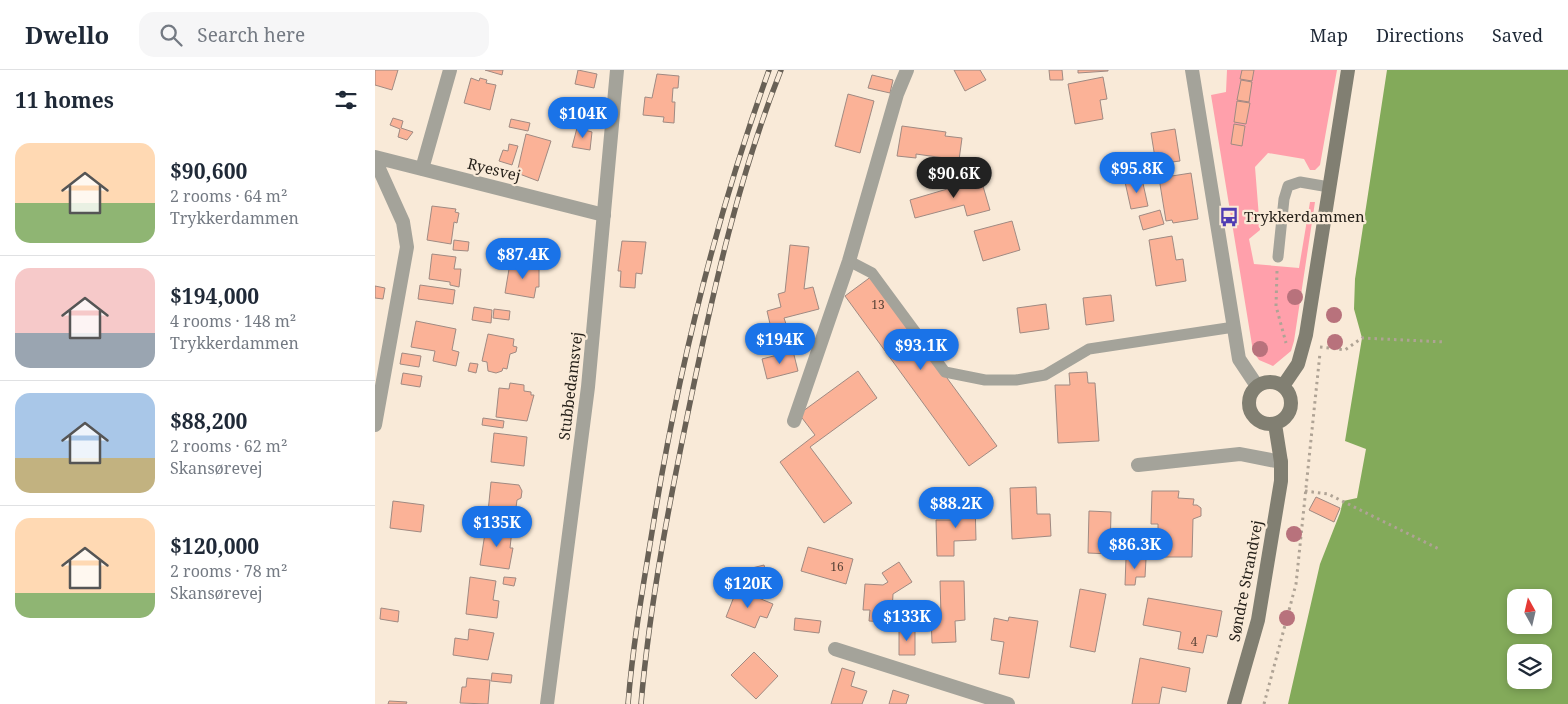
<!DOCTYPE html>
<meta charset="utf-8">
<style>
:root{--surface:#fff;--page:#f6f6f7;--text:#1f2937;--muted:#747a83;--line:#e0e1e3;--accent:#1a73e8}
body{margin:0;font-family:"Noto Serif",serif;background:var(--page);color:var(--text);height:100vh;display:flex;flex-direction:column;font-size:19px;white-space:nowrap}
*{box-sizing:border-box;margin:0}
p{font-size:16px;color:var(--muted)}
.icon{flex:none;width:28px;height:28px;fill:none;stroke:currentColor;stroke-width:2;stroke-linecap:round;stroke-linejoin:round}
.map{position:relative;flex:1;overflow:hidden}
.panel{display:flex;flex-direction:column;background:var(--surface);width:375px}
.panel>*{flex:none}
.needle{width:32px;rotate:352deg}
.tools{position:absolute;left:1132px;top:519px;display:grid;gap:10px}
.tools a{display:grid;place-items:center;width:45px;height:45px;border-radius:10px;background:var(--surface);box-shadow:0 2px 8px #0003;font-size:25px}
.price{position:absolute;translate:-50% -42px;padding:0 11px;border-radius:18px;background:var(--accent);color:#fff;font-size:16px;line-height:32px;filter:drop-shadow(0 1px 2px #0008)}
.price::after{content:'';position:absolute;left:50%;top:30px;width:15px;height:11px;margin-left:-8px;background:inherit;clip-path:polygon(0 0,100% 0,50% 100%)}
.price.current{background:#222;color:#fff}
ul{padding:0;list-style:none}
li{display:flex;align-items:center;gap:15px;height:125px;padding:0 15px}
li+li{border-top:1px solid var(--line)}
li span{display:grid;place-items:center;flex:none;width:140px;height:100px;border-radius:15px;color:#555}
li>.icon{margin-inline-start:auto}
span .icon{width:60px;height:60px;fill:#fffc;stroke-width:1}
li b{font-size:21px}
h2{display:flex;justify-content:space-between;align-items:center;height:60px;padding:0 15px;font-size:21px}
header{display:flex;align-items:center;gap:30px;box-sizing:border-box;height:70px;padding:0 25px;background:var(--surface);border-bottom:1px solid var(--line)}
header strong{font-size:24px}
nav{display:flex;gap:28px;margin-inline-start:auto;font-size:18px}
.search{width:350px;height:45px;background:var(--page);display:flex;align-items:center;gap:12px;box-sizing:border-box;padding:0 18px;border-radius:15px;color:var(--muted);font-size:19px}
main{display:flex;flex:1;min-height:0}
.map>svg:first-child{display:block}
.green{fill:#ffa0ab}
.water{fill:#83aa5a;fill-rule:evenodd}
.building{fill:#fbb297;stroke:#a08a82}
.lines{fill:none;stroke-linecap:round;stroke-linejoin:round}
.path{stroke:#afa395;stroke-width:3;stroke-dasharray:2.5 4;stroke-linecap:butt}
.service{stroke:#a4a39a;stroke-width:11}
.minor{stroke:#a4a39a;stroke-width:14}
.tertiary{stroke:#a4a39a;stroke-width:14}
.secondary{stroke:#817f72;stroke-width:14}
.rail-casing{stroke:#696156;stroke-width:5.5}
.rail{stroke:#f9ead8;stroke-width:4;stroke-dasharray:11;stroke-linecap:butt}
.tree{fill:#b8727c}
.labels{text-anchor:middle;stroke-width:4.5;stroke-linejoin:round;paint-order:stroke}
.number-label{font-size:12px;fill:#5a4438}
.street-label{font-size:15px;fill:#241f18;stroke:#f9ead8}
.poi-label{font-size:15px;fill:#241f18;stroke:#f9ead8;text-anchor:start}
</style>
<header>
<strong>Dwello</strong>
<div class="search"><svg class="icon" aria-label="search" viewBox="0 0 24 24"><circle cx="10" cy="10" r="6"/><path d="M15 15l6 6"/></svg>Search here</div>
<nav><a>Map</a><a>Directions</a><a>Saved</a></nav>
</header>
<main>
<section class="panel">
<h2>11 homes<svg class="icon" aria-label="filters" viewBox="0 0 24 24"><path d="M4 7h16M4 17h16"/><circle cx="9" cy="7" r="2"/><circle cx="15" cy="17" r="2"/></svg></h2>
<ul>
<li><span style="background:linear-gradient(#ffd9b3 60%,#8fb573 0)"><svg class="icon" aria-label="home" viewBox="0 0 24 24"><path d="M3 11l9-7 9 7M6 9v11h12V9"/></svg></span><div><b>$90,600</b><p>2 rooms · 64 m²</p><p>Trykkerdammen</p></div></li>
<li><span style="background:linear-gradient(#f6c9c9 65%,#9aa5b1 0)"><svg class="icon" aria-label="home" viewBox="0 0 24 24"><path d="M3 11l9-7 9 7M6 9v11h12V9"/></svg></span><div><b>$194,000</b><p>4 rooms · 148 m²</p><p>Trykkerdammen</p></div></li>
<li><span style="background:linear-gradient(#a9c7e8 65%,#c2b280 0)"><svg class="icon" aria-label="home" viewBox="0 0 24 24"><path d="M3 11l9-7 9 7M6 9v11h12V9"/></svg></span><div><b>$88,200</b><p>2 rooms · 62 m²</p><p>Skansørevej</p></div></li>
<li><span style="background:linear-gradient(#ffd9b3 75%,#8fb573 0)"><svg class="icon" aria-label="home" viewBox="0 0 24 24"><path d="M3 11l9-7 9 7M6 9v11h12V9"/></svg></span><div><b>$120,000</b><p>2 rooms · 78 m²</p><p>Skansørevej</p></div></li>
</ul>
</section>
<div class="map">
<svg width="1193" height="634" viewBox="0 0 1193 634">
<rect width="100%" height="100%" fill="#f9ead8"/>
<path class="green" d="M852,0H962L945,95L940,100H935L929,89L893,83L880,97L885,160L874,169L879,194L924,198L935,132H940L919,271L916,281L898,296L884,290L878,281L836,25L851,22Z"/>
<path class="water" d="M1012,0H1193V634H913L945,494L965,443L968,431L982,428L991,379L970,371L987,268L979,239L980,209ZM1141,528H1169V555H1141ZM1141,582H1169V610H1141Z"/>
<path class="building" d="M0,0H23L17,20L0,15Z
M110,0H128L127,5Z
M203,0L222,4L219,18L200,14Z
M579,0H605L611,10L590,21Z
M674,0H687L688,10H675Z
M703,0H733V1L703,3Z
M867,0H879L877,11L865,9Z
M282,4L304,6L303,18H298L297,32H300L299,53L288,52L289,47L268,45L270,27L277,28Z
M497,5L518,10L515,23L493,18Z
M728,7L732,29L725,30L728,49L700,54L693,14Z
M96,8L104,11L105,8L112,10L111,13L121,15L115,40L89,33Z
M866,10L877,12L874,32L862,30Z
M473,24L499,31L485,83L460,76Z
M862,31L875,33L871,54L859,52Z
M18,48L28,51L26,58L38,62L32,70L23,67L25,59L15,55Z
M136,49L155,53L153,61L134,57Z
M859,54L870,56L867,76L856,74Z
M527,56L571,62L570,66L587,68L584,90L541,84V88L522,86Z
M202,58L217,62L215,80L197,77Z
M800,59L805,91L781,94L776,63Z
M151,64L176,71L163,111L142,103Z
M134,74L143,76L137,95L124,91L128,80L133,81Z
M816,103L823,149L798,153L797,150L791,151L784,108Z
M605,106L615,140L592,146L589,135L540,148L535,130L579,117L578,113Z
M767,109L773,136L756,139L750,112Z
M57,136L81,139L80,142L84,143L82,153L79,152L76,174L52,170Z
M785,140L789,154L768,160L764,146Z
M637,151L645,180L608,191L599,161Z
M797,166L801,190L808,189L811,211L781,216L774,170Z
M79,170L94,172L93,181L78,180Z
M247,171L271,172L267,204L261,203L260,218L245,217L246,201H243Z
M415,175L434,177L429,219L438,217L444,239L409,248L411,254L396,258L392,241L406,237L403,224L410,222Z
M57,184L81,187L79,199H86L84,217L75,215V212L54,209Z
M135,193L164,197V217H161L159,228L130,223Z
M497,206L622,376L594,396L470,226Z
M45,215L80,220L78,234L43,229Z
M0,216L10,218L8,229L0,228Z
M736,225L739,251L711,255L708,228Z
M671,234L674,259L645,263L642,238Z
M99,237L117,240L116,253L97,250Z
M119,239L135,241L134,250L118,248Z
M41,251L81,259L77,280L84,282L81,296L58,291L60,281L36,277Z
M113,264L139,269L138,276L142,277L141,282L135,284L132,299L128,298L127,301L121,303L113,301L112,292L107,291Z
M418,281L423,301L392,309L387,289Z
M27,283L46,286L44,297L25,294Z
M95,293L103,294L101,303L93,301Z
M483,301L502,328L435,377L477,433L449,453L405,392L440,365L424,344Z
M712,302L713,313H720L724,371L683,373L680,315H695L694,303Z
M28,303L47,306L45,317L26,314Z
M135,313L149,315V321L156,322V325H159L152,351L121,347L124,318L134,319Z
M108,348L129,351L128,358L107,355Z
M119,363L152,367L149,396L116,392Z
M116,412L144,415L147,421L146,428L142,430L140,445L113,442Z
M661,417L662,444H675L676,466L637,469L635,418Z
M777,421H804L803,428L819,429L818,435H822L826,438V446L818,449L817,487H783V454H776Z
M941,427L965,438L959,452L934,440Z
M18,431L49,435L46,462L15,458Z
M583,431H600L601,470L579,471V486H562L561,450H584Z
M714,441L736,442L735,484L713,483Z
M111,457L137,460L135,478H138L134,499L105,495Z
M433,477L478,489L471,514L426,501Z
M751,488L771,489L770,507H761L760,515H750Z
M524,492L537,512L518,524L517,542L510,541V552L494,551L495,540H488L490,514L508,515L513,512L507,503Z
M389,495L396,519L380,523L373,499Z
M95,507L121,511L118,530L124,531L122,548L91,544Z
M129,507L141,508L139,516L128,514Z
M565,511H589L590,550L580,551L581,572L557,573L556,546L566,545Z
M362,519L398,534L392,548L385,546L380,558L351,547Z
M705,519L731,524L720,582L695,577Z
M773,528L847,541L842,567L832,565L828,583L803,579L806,562L768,555Z
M6,538L24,541L23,552L5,549Z
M634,547L663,551L654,608L624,604L629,572L616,570L619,548L633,551Z
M420,548L446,551L444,563L419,560Z
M94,559L119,563L113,590L78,585L80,568L93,570Z
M524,559H540V585H524Z
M379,582L403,606L381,629L356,605Z
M765,588L815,598L811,622L787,617L784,634H757Z
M467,598L480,602L476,616L492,621L487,634H456Z
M117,603L137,605L136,613L116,611Z
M92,608L115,610L113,634L85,633L87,617H91Z
M518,620L534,625L531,634H514Z
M14,631L32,632L31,634H13Z"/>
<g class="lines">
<path class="path" d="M902,201L901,236L911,273
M945,277L970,280L987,268L1070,272
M930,421L953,424L1066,480
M889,634L921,514L945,283"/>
<path class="service" d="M903,187L909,129L913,116L925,112L954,117
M474,191L497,203L570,302L610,310H641L670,305L714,279L859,257"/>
<path class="minor" d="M817,0L864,289L882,316
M0,87L229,145
M0,90L28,152L32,177L0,355
M47,99L75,0
M419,351L474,191L522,24L532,0
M763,395L865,384L906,392
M460,579L633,634"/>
<path class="tertiary" d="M172,634L213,317L242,0"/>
<path class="secondary" d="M874 333a21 21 0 1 1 42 0a21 21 0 1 1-42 0Z
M908,316L923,294L931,265L973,0
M859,634L883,550L906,411V392L900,354"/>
<defs>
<path id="rail" d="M253,634C258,572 269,511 279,450C304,297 341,147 394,0
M266,634C275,531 295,429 316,328C339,217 364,106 406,0"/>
</defs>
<use href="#rail" class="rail-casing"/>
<use href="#rail" class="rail"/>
</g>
<g class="tree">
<circle cx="920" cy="227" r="8"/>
<circle cx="959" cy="245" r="8"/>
<circle cx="960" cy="272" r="8"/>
<circle cx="885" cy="279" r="8"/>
<circle cx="919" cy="464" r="8"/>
<circle cx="912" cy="548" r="8"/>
</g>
<defs>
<symbol id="bus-bare" viewBox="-9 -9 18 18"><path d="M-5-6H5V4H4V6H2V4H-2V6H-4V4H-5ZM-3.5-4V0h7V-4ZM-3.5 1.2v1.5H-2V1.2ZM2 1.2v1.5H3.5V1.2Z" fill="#4f3cb3" stroke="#f9ead8" stroke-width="2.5" paint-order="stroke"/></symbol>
</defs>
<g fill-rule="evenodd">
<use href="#bus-bare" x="840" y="133" width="28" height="28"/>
</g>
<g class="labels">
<g class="number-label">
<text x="503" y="239">13</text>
<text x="462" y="501">16</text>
<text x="819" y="576">4</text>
</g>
<g class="street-label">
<text transform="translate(119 100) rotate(14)" y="5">Ryesvej</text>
<text transform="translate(196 316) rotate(-83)" y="5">Stubbedamsvej</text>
<text transform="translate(871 511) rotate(-79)" y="5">Søndre Strandvej</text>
</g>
<g class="poi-label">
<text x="869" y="152">Trykkerdammen</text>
</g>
</g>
</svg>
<div class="tools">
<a><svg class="needle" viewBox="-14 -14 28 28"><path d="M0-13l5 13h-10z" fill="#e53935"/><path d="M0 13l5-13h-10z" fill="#747a83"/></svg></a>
<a><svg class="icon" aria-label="layers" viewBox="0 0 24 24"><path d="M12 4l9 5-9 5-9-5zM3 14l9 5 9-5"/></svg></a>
</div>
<b class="price" style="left:208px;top:69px">$104K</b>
<b class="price" style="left:762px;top:124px">$95.8K</b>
<b class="price current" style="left:579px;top:129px">$90.6K</b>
<b class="price" style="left:148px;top:210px">$87.4K</b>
<b class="price" style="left:405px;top:295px">$194K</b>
<b class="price" style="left:546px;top:301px">$93.1K</b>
<b class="price" style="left:581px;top:459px">$88.2K</b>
<b class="price" style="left:122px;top:478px">$135K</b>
<b class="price" style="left:760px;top:500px">$86.3K</b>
<b class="price" style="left:373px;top:539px">$120K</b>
<b class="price" style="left:532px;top:572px">$133K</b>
</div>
</main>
